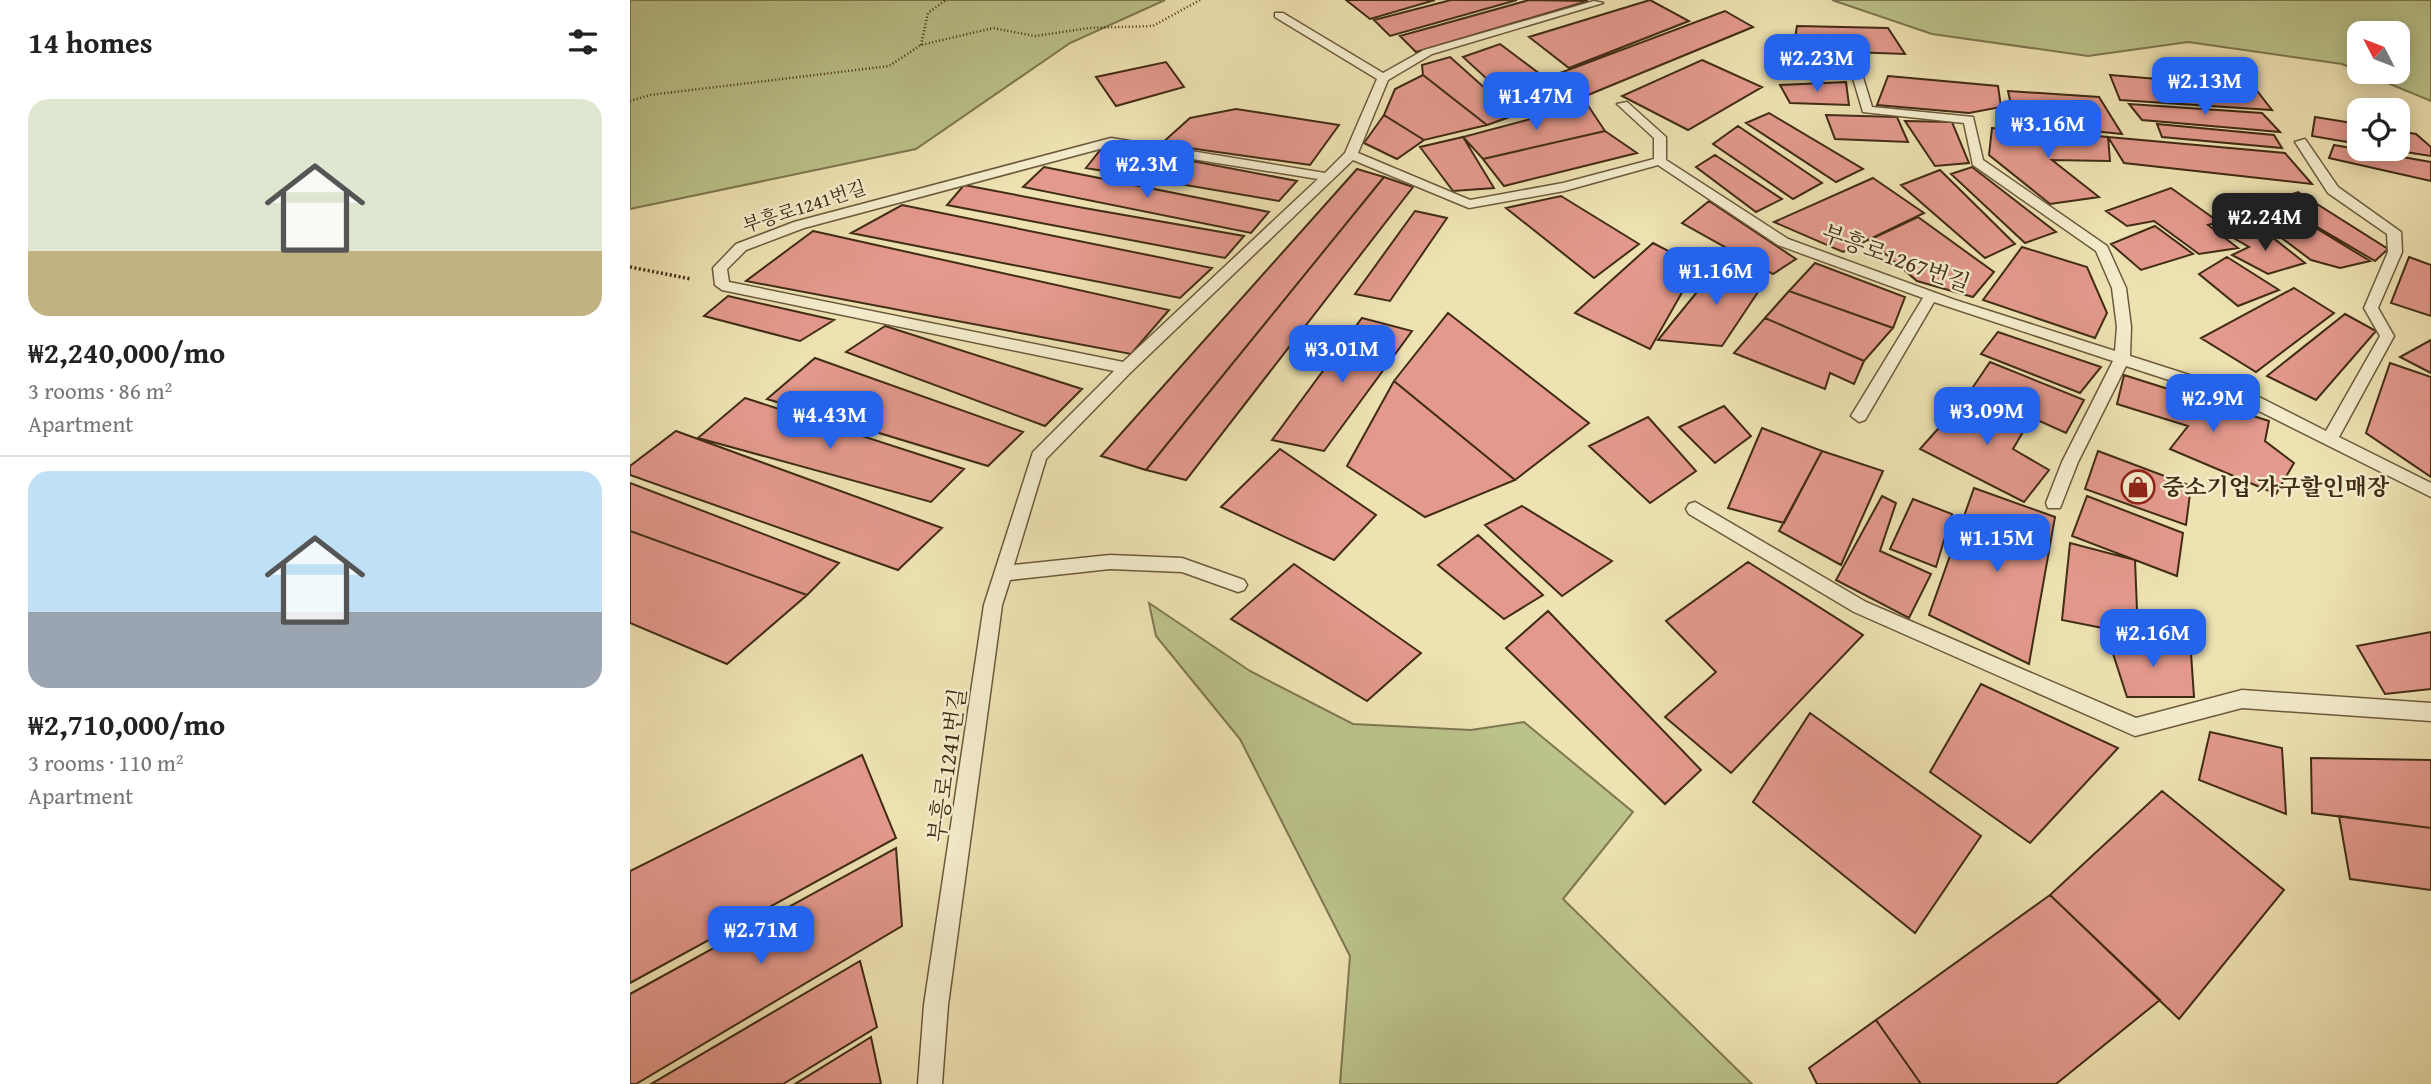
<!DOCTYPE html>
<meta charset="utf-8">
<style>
:root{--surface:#fff;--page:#f2f2f2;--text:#222;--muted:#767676;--line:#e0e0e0;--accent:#2563eb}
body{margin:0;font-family:"Gentium Book Plus","Noto Serif KR",serif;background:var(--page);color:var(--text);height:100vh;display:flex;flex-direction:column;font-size:26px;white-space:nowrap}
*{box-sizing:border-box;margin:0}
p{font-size:23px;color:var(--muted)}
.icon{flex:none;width:38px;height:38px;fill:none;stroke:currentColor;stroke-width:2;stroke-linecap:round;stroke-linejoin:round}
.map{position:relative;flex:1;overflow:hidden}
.drawer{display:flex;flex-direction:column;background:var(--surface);width:630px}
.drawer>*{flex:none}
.needle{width:46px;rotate:312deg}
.buttons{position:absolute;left:1717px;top:21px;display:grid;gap:14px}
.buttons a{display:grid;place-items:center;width:63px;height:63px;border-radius:14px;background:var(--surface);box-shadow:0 4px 18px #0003;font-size:35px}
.price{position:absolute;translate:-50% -60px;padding:0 16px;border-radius:14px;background:var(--accent);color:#fff;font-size:23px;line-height:46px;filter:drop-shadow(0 2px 4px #0008)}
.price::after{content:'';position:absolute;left:50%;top:42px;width:21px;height:16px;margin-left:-10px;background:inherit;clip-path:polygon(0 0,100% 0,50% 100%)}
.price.selected{background:#222;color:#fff}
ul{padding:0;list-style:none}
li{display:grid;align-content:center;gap:14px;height:371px;padding:0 28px}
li+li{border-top:2px solid var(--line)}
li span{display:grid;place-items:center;height:217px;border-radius:21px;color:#555}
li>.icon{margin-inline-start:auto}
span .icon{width:126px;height:126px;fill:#fffc;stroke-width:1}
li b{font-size:30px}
h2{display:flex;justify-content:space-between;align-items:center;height:84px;padding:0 28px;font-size:30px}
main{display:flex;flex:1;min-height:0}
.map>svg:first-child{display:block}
.green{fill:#bbc28a;stroke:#7e7750;stroke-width:2}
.building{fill:#e3998c;stroke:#412c15;stroke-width:2}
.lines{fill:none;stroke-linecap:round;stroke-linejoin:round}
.lane-casing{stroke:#6c5a3c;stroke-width:3}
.path-far1{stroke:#412c15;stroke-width:2.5;stroke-dasharray:1 2.5;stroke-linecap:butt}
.path{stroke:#412c15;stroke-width:3.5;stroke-dasharray:2 2.5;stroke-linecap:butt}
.lane{fill:#f4eccd;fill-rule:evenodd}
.labels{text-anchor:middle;stroke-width:5;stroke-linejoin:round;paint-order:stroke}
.far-street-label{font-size:19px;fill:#412c15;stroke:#f4eccd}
.street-label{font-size:23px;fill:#412c15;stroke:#f4eccd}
.poi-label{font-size:23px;font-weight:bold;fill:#412c15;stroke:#f4eccd;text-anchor:start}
</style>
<main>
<section class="drawer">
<h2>14 homes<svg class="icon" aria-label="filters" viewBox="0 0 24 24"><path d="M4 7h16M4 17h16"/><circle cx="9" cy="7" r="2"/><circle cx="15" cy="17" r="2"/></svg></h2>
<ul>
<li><span style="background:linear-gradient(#dfe7d0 70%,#c2b280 0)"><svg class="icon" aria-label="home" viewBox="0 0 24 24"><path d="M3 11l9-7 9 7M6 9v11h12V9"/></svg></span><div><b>₩2,240,000/mo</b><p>3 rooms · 86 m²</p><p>Apartment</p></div></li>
<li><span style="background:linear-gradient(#bfe0f5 65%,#9aa5b1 0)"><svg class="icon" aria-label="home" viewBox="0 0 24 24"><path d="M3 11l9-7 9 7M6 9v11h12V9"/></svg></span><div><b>₩2,710,000/mo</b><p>3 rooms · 110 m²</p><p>Apartment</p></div></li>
</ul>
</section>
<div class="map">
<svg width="1801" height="1084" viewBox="0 0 1801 1084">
<rect width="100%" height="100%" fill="#eee2b2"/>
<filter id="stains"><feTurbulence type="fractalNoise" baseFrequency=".00286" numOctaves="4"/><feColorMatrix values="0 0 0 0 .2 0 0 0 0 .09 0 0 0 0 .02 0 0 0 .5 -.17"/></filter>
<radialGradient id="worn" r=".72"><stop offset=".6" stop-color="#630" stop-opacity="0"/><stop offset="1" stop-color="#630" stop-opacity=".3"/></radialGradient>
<path class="green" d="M0,0H535L440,43L286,149L0,209Z
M1202,0H1801V101L1731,72H1768V33H1729V71L1712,64L1558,42L1458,56L1302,34Z
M519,603L620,671L723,724L841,730L894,722L1003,812L933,899L1122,1084H710L720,956L610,739L526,636Z"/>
<path class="building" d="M716,0H805L740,19Z
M821,0H887L760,36L744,20Z
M899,0L958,1L786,52L770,36Z
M1020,0L1059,21L939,68L899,37Z
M1095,11L1123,27L953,97L922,76Z
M1167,26L1258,28L1275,54L1163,50Z
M870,44L946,101L892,111L833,57Z
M820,57L885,115L857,125L793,75L792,65Z
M1072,60L1132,87L1058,130L992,96Z
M536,62L554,87L486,106L466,77Z
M793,75L857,125L794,140L754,115L765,89Z
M1480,75L1624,87L1642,110L1490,100Z
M1258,76L1368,86L1371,107L1339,113L1247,105Z
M1216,82L1219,105L1160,103L1150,85Z
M1378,91L1469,97L1492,134L1385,123Z
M957,104L975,131L853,159L833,137Z
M1499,104L1632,113L1650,132L1512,120Z
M606,109L709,125L680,165L531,144L560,118Z
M1139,113L1233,169L1206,182L1116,123Z
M754,115L794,140L767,159L734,143Z
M1196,115L1267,117L1278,142L1205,139Z
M1685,117L1729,124V144L1682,136Z
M1275,121L1322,122L1339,163L1305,166Z
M1527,124L1644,135L1652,148L1532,137Z
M1108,126L1192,183L1163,199L1083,144Z
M1362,128L1478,137L1480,161L1422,160L1469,197L1420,204L1359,155Z
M975,131L1007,153L874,186L853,159Z
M1768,131L1786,134L1801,147V156L1756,149H1768Z
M833,137L864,188L823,191L790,147Z
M1478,137L1655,153L1682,184L1494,163Z
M1704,145L1801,162V181L1699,158Z
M471,149L520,153L667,181L649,201L456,168Z
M1085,155L1152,199L1126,212L1066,167Z
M414,167L639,212L621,233L393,187Z
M1342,167L1426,232L1395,243L1321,174Z
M727,169L754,177L516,470L471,456Z
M1310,170L1385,244L1355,258L1271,185Z
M754,177L783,187L556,480L516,470Z
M1243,178L1294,213L1213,252L1144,222Z
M334,185L454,208L614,236L595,258L317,205Z
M1541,188L1589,222L1578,225L1608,248L1569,254L1524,221L1497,226L1476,211Z
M1668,192L1758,249L1745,261L1643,201Z
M931,196L1009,244L964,278L876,208Z
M1079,201L1166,259L1143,274L1052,223Z
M272,205L582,268L550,298L221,233Z
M1648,205L1740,261L1710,268L1681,260L1618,213Z
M785,211L817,218L760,301L725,294Z
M1288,217L1364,272L1343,297L1287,281L1239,240Z
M1525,226L1563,254L1511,270L1481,244Z
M1633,230L1675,263L1638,274L1602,255L1619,247L1600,236Z
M183,231L539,310L501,354L116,281Z
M1023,243L1067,266L1020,349L945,313Z
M1392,247L1457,267L1477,313L1465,338L1353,300Z
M1097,255L1134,283L1092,346L1028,340Z
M1597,257L1649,290L1608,306L1569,274Z
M1779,257L1801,265V316L1761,303Z
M1185,263L1275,297L1263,328L1159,291Z
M1664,288L1704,313L1626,372L1571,338Z
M1159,291L1263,328L1234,361L1135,318Z
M98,296L204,320L170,341L74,316Z
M818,313L959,423L885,480L764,381Z
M1715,314L1746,331L1686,400L1637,376Z
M732,318L782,331L694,451L642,440Z
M1135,318L1234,361L1224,384L1200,373L1195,389L1104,353Z
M255,326L452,389L415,426L216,352Z
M1368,332L1471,367L1450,393L1351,354Z
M1801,340V373L1770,357Z
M185,358L393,432L358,466L137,399Z
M1360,362L1454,400L1436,433L1341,390Z
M1760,363L1801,377V477L1736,433Z
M1494,375L1639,421L1635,441L1664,463L1646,494L1540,449L1558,426L1487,404Z
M764,381L885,480L795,517L717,466Z
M1340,393L1400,420L1383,449L1419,470L1394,502L1290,449Z
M115,398L334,469L301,502L68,438Z
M1094,406L1121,436L1085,463L1049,427Z
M1018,417L1066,471L1020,503L959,446Z
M1132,428L1192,451L1154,523L1098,508Z
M46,431L312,528L268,570L0,475V466Z
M650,449L746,515L704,560L591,507Z
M1192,451L1253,471L1211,565L1149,531Z
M1468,451L1561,486L1556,525L1455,489Z
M0,483L209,563L177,595L0,531Z
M1344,488L1425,517L1399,664L1299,615Z
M1252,496L1266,503L1250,551L1301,574L1279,618L1206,580Z
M1457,496L1553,533L1547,576L1442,536Z
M1283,499L1322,514L1306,567L1260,549Z
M892,506L982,561L932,596L855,525Z
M0,531L177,595L97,664L0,623Z
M848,535L913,595L874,619L808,565Z
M1440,543L1505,560L1508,635L1432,620Z
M1118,562L1233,635L1101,773L1035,717L1086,672L1036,621Z
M664,564L791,653L737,701L601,619Z
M918,611L1071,770L1035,804L876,648Z
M1801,632V689L1755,694L1727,646Z
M1477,635L1561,653L1564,697H1497Z
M1351,684L1488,748L1400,843L1300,772Z
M1180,713L1351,836L1285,933L1123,802Z
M1580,732L1652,748L1656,814L1569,780Z
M232,755L266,838L0,983V871Z
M1681,758L1801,760V828L1682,813Z
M1532,791L1654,890L1549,1019L1420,895Z
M1709,816L1801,828V890L1720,879Z
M266,848L272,926L6,1084H0V994Z
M1420,895L1530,1000L1426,1084H1291L1246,1020Z
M230,961L247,1027L153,1084H21Z
M1246,1020L1291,1084H1187L1179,1068Z
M241,1037L251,1084H165Z"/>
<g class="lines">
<defs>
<path id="lane" d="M964,1L973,3L802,54L758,80L728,153L840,200L933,183L1024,159V138L987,104L997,102L1036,137V160L1158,239L1325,300L1485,351L1487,327L1482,288L1466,251L1343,165L1334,123L1233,112L1222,75L1174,60L1180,57L1231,71L1242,107L1343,117L1353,160L1477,246L1496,288L1501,327L1500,356L1631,398L1696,431L1750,336L1734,308L1758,252L1757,234L1698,193L1665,142L1675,139L1708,187L1771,232L1772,252L1748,308L1764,336L1709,437L1801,483V497L1619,406L1496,366L1448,462L1432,503L1430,508H1418L1416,503L1432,462L1483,361L1304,302L1235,420L1229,422L1221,416L1293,298L1148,245L1028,165L934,191L839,208L723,160L501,372L416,459L384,565L480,555L552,558L614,580L617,585L614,590L608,592L552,572L480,569L380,580L372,605L318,1005L312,1084H288L294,1005L354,605L403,452L484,371L92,290L85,285L83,268L106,244L164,222L481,138L695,173L715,153L747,79L645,17V13H653L753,73L794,50ZM481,146L688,179L493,362L99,282L97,269L116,250L174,228Z
M1065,502L1236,602L1506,718L1612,690L1801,703V721L1612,708L1505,736L1224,612L1059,514L1056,509L1059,504Z"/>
</defs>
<use href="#lane" class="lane-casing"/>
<path class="path-far1" d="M291,45L298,13L316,0
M0,101L20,95L259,66L291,45L363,28L405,36L459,28L523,26L570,0"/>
<path class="path" d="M0,267L61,279"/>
<use href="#lane" class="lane"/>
</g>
<defs>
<symbol id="shop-ring" viewBox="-11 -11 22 22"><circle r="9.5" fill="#f4eccd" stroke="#8f2418" stroke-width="1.5"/><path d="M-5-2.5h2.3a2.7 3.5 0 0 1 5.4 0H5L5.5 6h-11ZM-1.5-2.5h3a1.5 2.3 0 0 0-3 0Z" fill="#8f2418"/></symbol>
</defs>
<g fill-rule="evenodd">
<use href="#shop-ring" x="1489" y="468" width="38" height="38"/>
</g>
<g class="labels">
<g class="far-street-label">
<text transform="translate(174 206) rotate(-18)" y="7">부흥로1241번길</text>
</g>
<g class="street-label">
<text transform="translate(1266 258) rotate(20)" y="8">부흥로1267번길</text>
<text transform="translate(317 765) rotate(-82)" y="8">부흥로1241번길</text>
</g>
<g class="poi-label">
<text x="1532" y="495">중소기업 가구할인매장</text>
</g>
</g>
<rect width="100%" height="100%" filter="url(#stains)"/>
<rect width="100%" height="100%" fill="url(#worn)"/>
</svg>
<div class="buttons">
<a><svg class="needle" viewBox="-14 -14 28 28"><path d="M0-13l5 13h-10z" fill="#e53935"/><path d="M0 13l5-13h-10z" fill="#767676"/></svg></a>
<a><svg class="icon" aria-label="locate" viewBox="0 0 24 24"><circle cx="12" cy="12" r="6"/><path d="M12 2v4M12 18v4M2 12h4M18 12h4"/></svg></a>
</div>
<b class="price" style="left:1187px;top:94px">₩2.23M</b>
<b class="price" style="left:1575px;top:117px">₩2.13M</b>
<b class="price" style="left:906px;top:132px">₩1.47M</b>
<b class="price" style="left:1418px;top:160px">₩3.16M</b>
<b class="price" style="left:517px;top:200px">₩2.3M</b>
<b class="price selected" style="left:1635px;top:253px">₩2.24M</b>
<b class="price" style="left:1086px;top:307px">₩1.16M</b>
<b class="price" style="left:712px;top:385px">₩3.01M</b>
<b class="price" style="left:1583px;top:434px">₩2.9M</b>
<b class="price" style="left:1357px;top:447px">₩3.09M</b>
<b class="price" style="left:200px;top:451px">₩4.43M</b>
<b class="price" style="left:1367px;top:574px">₩1.15M</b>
<b class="price" style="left:1523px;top:669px">₩2.16M</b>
<b class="price" style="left:131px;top:966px">₩2.71M</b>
</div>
</main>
